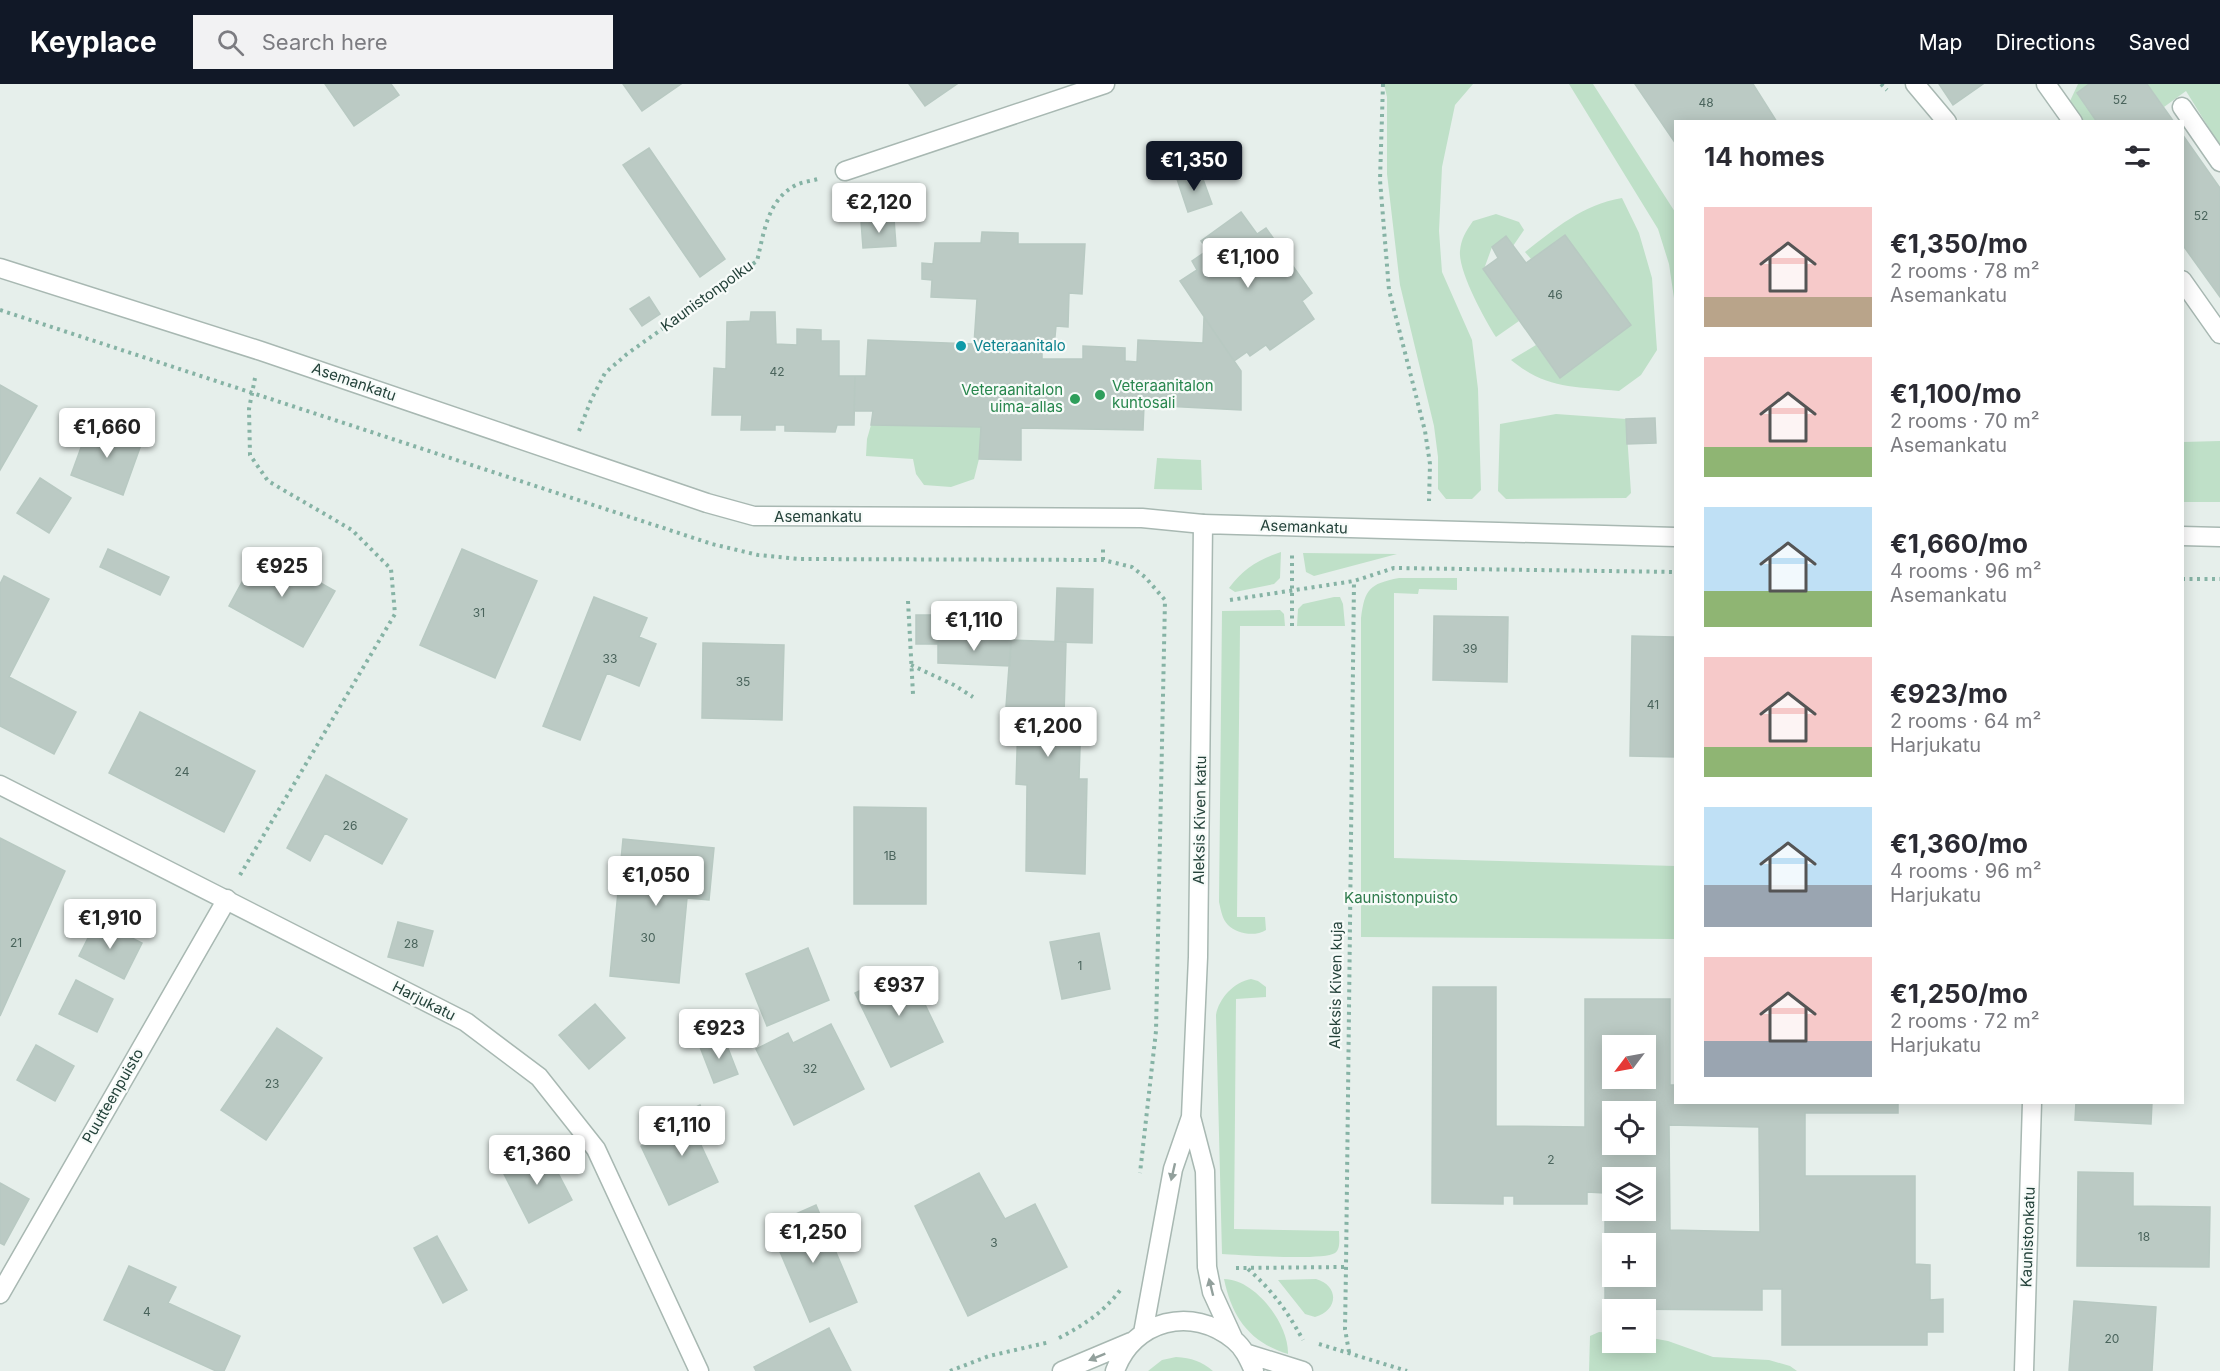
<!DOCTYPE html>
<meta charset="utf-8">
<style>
:root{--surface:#fff;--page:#f2f2f3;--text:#2b2b33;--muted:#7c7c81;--accent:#111827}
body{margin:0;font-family:Inter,sans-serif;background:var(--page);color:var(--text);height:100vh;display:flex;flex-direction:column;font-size:22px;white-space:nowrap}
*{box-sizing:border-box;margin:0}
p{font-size:20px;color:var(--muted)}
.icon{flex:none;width:33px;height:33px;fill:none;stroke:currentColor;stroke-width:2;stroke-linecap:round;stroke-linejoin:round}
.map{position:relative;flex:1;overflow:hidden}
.sheet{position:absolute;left:1674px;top:36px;width:510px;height:984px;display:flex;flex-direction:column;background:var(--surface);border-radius:0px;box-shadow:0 3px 15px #0003}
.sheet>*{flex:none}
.needle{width:39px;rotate:238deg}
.buttons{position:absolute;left:1602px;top:951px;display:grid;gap:12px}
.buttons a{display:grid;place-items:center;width:54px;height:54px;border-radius:0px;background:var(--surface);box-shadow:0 3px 15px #0003;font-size:30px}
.price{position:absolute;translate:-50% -51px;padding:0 14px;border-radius:6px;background:#fff;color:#222;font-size:20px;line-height:39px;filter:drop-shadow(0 2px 3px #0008)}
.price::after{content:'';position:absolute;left:50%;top:36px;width:18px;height:14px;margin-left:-9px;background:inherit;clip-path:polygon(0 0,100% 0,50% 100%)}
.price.active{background:var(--accent);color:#fff}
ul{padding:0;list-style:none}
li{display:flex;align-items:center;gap:18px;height:150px;padding:0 30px}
li span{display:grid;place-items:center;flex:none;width:168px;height:120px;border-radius:0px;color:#555}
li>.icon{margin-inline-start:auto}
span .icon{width:72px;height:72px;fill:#fffc;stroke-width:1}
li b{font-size:26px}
h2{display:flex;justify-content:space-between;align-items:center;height:72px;padding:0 30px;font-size:26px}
header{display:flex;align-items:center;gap:36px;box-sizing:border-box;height:84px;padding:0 30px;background:var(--accent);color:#fff}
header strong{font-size:28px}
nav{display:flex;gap:33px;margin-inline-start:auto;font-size:21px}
.search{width:420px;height:54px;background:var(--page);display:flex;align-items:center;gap:15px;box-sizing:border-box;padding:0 21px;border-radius:0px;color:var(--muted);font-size:22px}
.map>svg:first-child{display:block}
.green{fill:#bfe0c8}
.building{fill:#bbcac4;stroke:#b8c9c2;stroke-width:1.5;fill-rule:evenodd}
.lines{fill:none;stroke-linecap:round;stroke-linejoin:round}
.service-casing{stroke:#a8b8b2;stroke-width:21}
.minor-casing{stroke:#a8b8b2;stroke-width:21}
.tertiary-casing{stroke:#a8b8b2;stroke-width:21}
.path{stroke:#86b3a5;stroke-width:4;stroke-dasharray:3 4.5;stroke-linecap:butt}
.service{stroke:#fff;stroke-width:18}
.minor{stroke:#fff;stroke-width:18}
.tertiary{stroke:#fff;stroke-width:18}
.oneway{fill:#92a09c}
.culture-dot{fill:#0f9aa8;stroke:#f7fbf9;stroke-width:2}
.leisure-dot{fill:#2e9e5b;stroke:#f7fbf9;stroke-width:2}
.labels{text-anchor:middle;stroke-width:4.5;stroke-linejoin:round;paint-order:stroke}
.number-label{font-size:12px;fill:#4a645c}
.street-label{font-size:15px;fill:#24423a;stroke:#f7fbf9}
.culture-label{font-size:15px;fill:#0d838f;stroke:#f7fbf9;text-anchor:start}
.leisure-label{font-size:15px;fill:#27864d;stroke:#f7fbf9;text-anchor:start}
.park-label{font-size:15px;fill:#2d7a4b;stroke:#f7fbf9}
</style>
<header>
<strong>Keyplace</strong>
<div class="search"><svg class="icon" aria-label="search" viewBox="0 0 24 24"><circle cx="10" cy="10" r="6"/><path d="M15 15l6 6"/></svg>Search here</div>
<nav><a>Map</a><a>Directions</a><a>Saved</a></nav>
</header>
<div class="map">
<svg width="2220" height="1287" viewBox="0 0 2220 1287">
<rect width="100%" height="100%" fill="#e6efeb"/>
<path class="green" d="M1384,0H1473L1455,21L1442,83L1439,147L1442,188L1472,256L1478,305L1481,406L1472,415H1446L1438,405V373L1434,342L1400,201L1387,90V13Z
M1569,0H1593L1675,128V221L1669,180L1658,145Z
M2078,0H2089L2077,9L2097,37H2084L2070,17Z
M2147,0H2220V62L2186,7L2164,23Z
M1622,114L1639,149L1652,194L1657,266L1641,291L1619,307C1574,302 1548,306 1511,276L1536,261L1560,294L1631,241L1565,151L1531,175L1525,168C1556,144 1582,121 1622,114Z
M1496,130L1519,138L1524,146L1513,162L1506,152L1492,163L1484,185L1519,237L1496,253C1485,236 1458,187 1460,167C1461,155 1466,147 1473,137Z
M1556,330L1626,335L1631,409L1626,414L1506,415L1498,407L1500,340Z
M871,341L981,343L979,375L974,395L951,403L924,401L916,390L913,375L866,372L867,355Z
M2220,357V418H2183V358Z
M1157,374L1201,376L1202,406L1154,405Z
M1281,468L1280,494L1274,500L1235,508L1229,504C1243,485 1259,475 1281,468Z
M1303,469L1397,470L1314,492L1306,488Z
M1399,494H1457V506L1419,505L1418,510L1394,509V774L1675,782V855L1361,853V534C1365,505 1369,500 1399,494Z
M1334,513H1340L1343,520L1345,542H1297L1298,525L1303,520Z
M1280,526L1284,530L1285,542H1240L1237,833H1265L1266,846C1255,853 1237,850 1228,841C1222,835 1221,826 1219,818L1222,527Z
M1251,895L1258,897L1266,903V913L1236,915L1234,1145L1339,1147C1339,1153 1341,1165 1335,1169C1323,1177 1240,1171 1222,1170L1216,931C1219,914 1234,898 1251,895Z
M1224,1195C1255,1195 1289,1240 1288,1270C1249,1258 1232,1233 1224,1195Z
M1316,1195C1340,1202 1338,1227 1315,1233L1305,1230L1278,1196Z
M1599,1248L1612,1249V1258H1646V1253L1668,1257L1713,1273L1769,1276L1790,1282L1797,1287H1589L1590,1252Z
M1176,1273C1192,1274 1201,1277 1213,1287H1148L1162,1276Z"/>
<path class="building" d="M325,0H391L399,11L354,42Z
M623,0H681L642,27Z
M909,0H957L925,22Z
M1635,0H1753L1777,38H1676V60Z
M1939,0H1983L1953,21Z
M2089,0H2147L2174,38H2097L2077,9Z
M2182,50L2220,104V213L2182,160Z
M649,64L725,175L700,193L623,81Z
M1200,87L1212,120L1188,128L1177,95Z
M1241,128L1257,150L1266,144L1312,209L1302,217L1314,235L1270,266L1266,261L1250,272L1247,268L1234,277L1180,197L1197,186L1192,177L1208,166L1201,157Z
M894,135L896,162L863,164L861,137Z
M982,148L1018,149V160H1085L1082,210L1069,209L1068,243L1056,242L1054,263H1042V275H1083V262L1125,264V277L1137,278L1138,256L1203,259L1204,233L1241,287V326L1144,321L1143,346L1021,344V376L979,375L981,343L871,341L873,327H854L855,292H866L868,256L974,260L977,215L931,213L932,196L922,195V179L933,180L935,159H981Z
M1565,151L1631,241L1560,294L1483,185L1498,174L1492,163L1506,152L1526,179Z
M649,213L660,230L642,242L630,225Z
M751,228H775L776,260L797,261V245L821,246V257H839V292H855L854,341H837L835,348L785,347V341H775V346H741L742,331H712L714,284L726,285L727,238L750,237Z
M0,301L37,322L0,386Z
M1655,334L1656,359L1627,360L1626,335Z
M90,339L142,358L123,411L71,391Z
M40,394L71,414L49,449L17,429Z
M108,465L169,493L160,511L100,483Z
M260,465L335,507L303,563L229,522Z
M462,465L537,497L495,594L420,561Z
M4,492L49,515L9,593L76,628L54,670L0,642V500Z
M1057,504L1093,505L1092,559L1055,558Z
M594,513L647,534L639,553L656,560L639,602L607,589L580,656L543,642Z
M916,531H938V560H916Z
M1434,532L1508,533L1507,598L1433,596Z
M1632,552L1674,553L1676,673L1630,672Z
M938,554L1011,556L1010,582L938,579Z
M1011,556L1066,558L1064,632H1081L1079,695H1087L1085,790L1026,787L1027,701L1016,700L1018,636H1005Z
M703,559L784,561L782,636L702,634Z
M140,628L255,687L224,748L109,689Z
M326,691L407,735L382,780L325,749L310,777L287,764Z
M854,723L926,724V820H854Z
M0,754L65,787L0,932Z
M623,755L714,764L709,816L687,814L679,899L610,892Z
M97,836L142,859L124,895L79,872Z
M398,838L433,847L423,882L388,873Z
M1099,849L1110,905L1062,915L1050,858Z
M808,864L829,916L767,942L746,890Z
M907,883L943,958L891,983L855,909Z
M76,896L113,915L97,948L59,930Z
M1433,903H1496V1042L1585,1043V915H1670V1001H1676V1018H1898V1029H1805V1092H1915V1180L1930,1181V1216L1943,1215V1248H1927V1261H1782V1205H1762V1226L1605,1225V1109L1587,1108V1120H1514V1112H1503V1120L1432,1119ZM1612,962H1646V994H1612ZM1612,1028H1646V1060H1612ZM1669,1041L1759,1043L1760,1148L1670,1146ZM1612,1094H1646V1126H1612ZM1612,1160H1646V1192H1612Z
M595,920L625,954L589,985L559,951Z
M831,940L864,1005L794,1041L756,965L788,949L793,959Z
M277,944L322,974L266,1056L221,1026Z
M724,954L738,990L714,999L700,963Z
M36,961L74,982L55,1017L17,996Z
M2076,1018H2152L2151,1040L2075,1036Z
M700,1021L714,1053L700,1059L718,1098L669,1121L641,1062L672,1048L667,1037Z
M546,1066L572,1116L529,1139L503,1088Z
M2078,1088L2133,1089V1122L2210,1123L2209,1183L2077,1182Z
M979,1089L1005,1135L1035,1120L1067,1183L968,1232L915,1122Z
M0,1099L29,1115L4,1161L0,1159Z
M816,1121L857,1218L810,1238L769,1142Z
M437,1152L467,1206L443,1219L414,1164Z
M129,1182L176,1203L168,1219L240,1252L224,1287H216L104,1236Z
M2074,1217L2156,1223L2152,1287H2069Z
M829,1244L851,1287H756L754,1283Z"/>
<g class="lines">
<defs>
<path id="service" d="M1915,0L1947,38
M2046,0L2073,38
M2182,23L2220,78
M845,87L1105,0
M2182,196L2220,250"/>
<path id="minor" d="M0,184L261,267L707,419L754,432L1142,434L1203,440
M0,701L466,938L539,993L596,1065L699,1287
M0,1210L227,815
M2024,1287L2032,1018"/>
<path id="tertiary" d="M2182,452L2220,453
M1191,1033L1205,1087L1207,1183L1212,1208L1234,1256
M1143,1249L1173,1085L1191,1033L1198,873L1203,440L1676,453
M1245,1269L1303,1287
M1062,1287L1131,1258
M1115,1287C1133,1236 1192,1221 1234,1256C1244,1264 1249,1276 1254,1287"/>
</defs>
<use href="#service" class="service-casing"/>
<use href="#minor" class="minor-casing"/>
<use href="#tertiary" class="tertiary-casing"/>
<path class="path" d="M1383,0L1380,96L1389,206L1425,347L1430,380L1429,417
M1881,0L1887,6
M0,226L712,460L758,471L800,475L1103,476L1132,483L1145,493L1165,516L1156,947L1140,1089
M579,347L591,316L605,289L627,270L757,177C764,149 767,116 796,101C802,98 811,97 818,95
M1103,476V462
M2182,495H2220
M1230,516L1354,497L1394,484L1676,488
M908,517L913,610
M1292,542V471
M911,581L954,601L973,613
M240,791L395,530L391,485L352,446L268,397L250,371L249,325L255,294
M1236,1184L1346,1183
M1248,1185C1273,1207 1287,1227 1303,1256
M1059,1254C1084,1241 1104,1228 1121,1205
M1319,1260L1407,1287
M1349,1268L1345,1245L1346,1183L1354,497
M950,1287L989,1272L1050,1258"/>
<use href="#service" class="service"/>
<use href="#minor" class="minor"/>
<use href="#tertiary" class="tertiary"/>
</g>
<defs><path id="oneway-solid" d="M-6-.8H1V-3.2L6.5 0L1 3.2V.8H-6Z" transform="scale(1.5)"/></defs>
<g class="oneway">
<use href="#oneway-solid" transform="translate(1173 1088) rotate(103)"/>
<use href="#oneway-solid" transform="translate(1211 1203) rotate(-104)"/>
<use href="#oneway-solid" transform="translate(1097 1273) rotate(158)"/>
</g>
<circle class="culture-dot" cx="961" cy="262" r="6"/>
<g class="leisure-dot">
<circle cx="1100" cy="311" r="6"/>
<circle cx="1075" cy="315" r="6"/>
</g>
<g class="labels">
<g class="number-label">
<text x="2120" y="20">52</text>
<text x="1706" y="23">48</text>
<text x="2201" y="136">52</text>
<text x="1555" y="215">46</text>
<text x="777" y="292">42</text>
<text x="479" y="533">31</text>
<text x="1470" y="569">39</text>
<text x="610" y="579">33</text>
<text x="743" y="602">35</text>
<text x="1653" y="625">41</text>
<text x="182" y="692">24</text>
<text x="350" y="746">26</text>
<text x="890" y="776">1B</text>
<text x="648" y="858">30</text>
<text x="16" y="863">21</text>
<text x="411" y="864">28</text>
<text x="1080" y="886">1</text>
<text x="810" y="989">32</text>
<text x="272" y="1004">23</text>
<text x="1551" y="1080">2</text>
<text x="2144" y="1157">18</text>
<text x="994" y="1163">3</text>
<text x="147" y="1232">4</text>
<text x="2112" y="1259">20</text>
</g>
<g class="street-label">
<text transform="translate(707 212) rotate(-36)" y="5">Kaunistonpolku</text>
<text transform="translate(354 298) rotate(19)" y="5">Asemankatu</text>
<text x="818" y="438">Asemankatu</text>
<text transform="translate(1304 443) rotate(2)" y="5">Asemankatu</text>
<text transform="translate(1200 736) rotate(-89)" y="5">Aleksis Kiven katu</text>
<text transform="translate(1336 901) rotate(-89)" y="5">Aleksis Kiven kuja</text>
<text transform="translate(424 917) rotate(27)" y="5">Harjukatu</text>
<text transform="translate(113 1012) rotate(-60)" y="5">Puutteenpuisto</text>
<text transform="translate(2028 1153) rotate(-88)" y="5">Kaunistonkatu</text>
</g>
<g class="culture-label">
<text x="973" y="267">Veteraanitalo</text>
</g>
<g class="leisure-label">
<text x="1112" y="307">Veteraanitalon<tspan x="1112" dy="17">kuntosali</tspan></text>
<text x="1063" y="311" text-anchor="end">Veteraanitalon<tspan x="1063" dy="17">uima-allas</tspan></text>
</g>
<g class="park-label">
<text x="1401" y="819">Kaunistonpuisto</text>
</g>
</g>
</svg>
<div class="buttons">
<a><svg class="needle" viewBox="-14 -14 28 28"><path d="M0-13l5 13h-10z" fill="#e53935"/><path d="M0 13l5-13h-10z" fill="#7c7c81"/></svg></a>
<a><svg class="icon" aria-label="locate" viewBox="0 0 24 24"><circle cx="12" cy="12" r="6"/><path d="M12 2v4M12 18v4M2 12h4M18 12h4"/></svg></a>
<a><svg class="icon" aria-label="layers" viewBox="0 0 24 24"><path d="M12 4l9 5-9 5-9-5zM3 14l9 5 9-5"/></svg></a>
<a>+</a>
<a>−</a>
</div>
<b class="price active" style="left:1194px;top:108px">€1,350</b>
<b class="price" style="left:879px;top:150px">€2,120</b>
<b class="price" style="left:1248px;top:205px">€1,100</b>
<b class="price" style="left:107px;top:375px">€1,660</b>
<b class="price" style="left:282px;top:514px">€925</b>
<b class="price" style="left:974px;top:568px">€1,110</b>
<b class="price" style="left:1048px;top:674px">€1,200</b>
<b class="price" style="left:656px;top:823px">€1,050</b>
<b class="price" style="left:110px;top:866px">€1,910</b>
<b class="price" style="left:899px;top:933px">€937</b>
<b class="price" style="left:719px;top:976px">€923</b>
<b class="price" style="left:682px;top:1073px">€1,110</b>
<b class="price" style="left:537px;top:1102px">€1,360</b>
<b class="price" style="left:813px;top:1180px">€1,250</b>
<section class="sheet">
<h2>14 homes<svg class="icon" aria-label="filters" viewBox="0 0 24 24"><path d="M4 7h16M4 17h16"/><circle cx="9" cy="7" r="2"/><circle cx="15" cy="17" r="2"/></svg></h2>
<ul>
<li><span style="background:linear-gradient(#f6c9c9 75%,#b9a48a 0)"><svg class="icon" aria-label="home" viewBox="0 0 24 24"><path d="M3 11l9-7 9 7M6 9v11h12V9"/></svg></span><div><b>€1,350/mo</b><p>2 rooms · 78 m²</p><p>Asemankatu</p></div></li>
<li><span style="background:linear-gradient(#f6c9c9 75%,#8fb573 0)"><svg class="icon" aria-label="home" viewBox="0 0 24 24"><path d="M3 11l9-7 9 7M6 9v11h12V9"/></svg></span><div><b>€1,100/mo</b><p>2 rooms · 70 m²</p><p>Asemankatu</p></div></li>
<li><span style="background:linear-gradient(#bfe0f5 70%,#8fb573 0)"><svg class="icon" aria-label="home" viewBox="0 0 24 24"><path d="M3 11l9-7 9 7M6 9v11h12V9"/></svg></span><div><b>€1,660/mo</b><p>4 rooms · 96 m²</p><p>Asemankatu</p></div></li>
<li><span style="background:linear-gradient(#f6c9c9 75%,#8fb573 0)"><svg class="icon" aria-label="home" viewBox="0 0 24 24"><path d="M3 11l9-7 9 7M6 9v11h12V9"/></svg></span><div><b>€923/mo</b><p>2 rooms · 64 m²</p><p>Harjukatu</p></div></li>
<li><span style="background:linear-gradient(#bfe0f5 65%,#9aa5b1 0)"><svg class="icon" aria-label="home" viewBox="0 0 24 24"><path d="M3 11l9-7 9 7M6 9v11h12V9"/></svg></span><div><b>€1,360/mo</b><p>4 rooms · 96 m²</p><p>Harjukatu</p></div></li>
<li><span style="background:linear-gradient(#f6c9c9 70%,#9aa5b1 0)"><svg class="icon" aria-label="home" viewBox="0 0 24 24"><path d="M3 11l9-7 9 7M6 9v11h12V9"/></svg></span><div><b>€1,250/mo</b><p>2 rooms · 72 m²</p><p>Harjukatu</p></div></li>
</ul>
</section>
</div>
